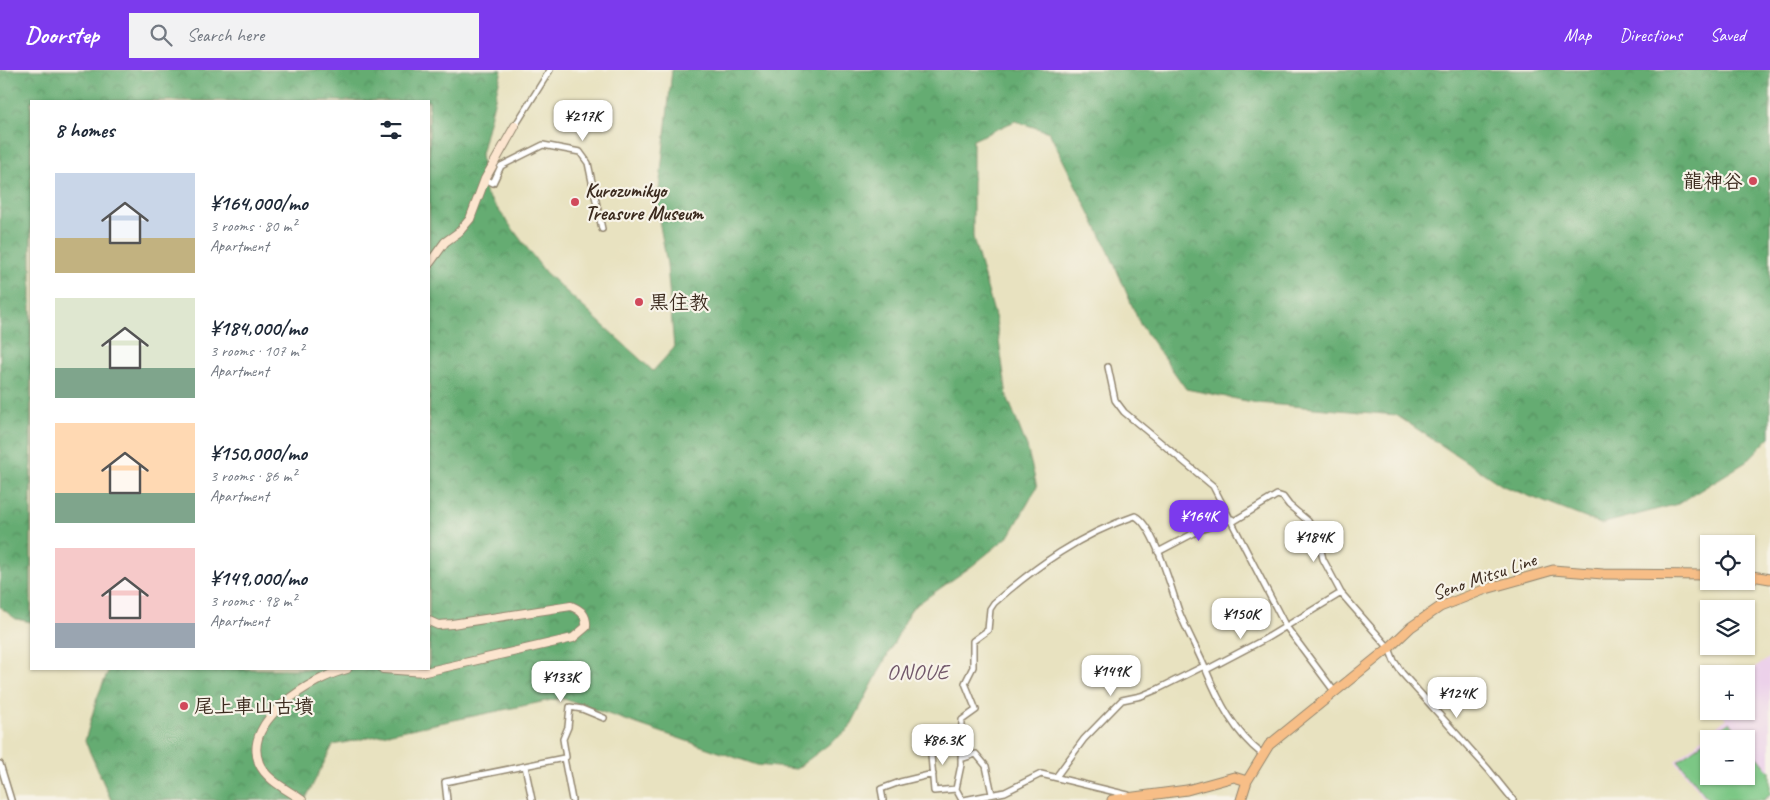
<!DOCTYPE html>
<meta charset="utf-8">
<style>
:root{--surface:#fff;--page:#f2f2f3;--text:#1f2937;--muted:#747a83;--accent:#7c3aed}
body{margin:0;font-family:Caveat,"Klee One",sans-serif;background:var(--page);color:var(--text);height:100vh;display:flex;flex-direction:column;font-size:19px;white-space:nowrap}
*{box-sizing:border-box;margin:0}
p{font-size:16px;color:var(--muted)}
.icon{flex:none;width:28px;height:28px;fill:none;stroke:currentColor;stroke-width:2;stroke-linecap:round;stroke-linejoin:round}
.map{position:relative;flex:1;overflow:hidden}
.sheet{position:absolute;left:30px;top:30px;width:400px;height:570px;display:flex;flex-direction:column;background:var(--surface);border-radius:0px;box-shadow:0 1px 4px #0004}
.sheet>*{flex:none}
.buttons{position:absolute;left:1700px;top:465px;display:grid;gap:10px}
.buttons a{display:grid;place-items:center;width:55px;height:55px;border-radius:0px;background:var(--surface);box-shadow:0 1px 4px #0004;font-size:25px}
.price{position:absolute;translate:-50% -42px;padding:0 11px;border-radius:10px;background:#fff;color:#222;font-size:16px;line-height:32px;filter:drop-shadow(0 1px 2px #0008)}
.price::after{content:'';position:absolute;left:50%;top:30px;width:15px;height:11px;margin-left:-8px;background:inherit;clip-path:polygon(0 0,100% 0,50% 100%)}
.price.current{background:var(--accent);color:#fff}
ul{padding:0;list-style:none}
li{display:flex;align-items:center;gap:15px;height:125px;padding:0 25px}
li span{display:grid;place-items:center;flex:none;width:140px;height:100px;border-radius:0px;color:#555}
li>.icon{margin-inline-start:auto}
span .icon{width:60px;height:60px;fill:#fffc;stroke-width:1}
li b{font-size:21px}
h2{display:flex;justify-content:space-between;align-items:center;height:60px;padding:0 25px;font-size:21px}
header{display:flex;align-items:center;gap:30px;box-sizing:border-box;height:70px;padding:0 25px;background:var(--accent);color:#fff}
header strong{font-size:24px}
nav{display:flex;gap:28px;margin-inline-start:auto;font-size:18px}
.search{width:350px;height:45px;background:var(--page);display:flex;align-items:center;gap:12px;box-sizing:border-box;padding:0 18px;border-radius:0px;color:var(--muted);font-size:19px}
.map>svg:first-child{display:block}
.built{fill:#ecd1ea;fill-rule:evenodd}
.forest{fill:url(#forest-crowns);stroke:#506b48}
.park{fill:#7cc785;stroke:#5c7852}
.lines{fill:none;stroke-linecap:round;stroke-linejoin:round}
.street-casing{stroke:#92866f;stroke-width:8}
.secondary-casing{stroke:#92866f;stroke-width:10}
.primary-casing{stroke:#92866f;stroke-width:11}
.street{stroke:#fff;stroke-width:5}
.secondary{stroke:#fce5cf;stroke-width:8}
.primary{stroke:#f7be87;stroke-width:9}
.poi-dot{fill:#d1495b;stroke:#f7f3e8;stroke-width:2}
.labels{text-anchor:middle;stroke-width:4.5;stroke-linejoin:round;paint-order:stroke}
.poi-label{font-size:20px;font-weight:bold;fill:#3b2a1e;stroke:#f7f3e8;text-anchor:start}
.street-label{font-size:20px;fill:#3b2a1e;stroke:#f7f3e8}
.quarter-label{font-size:22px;letter-spacing:1px;fill:#72586a;stroke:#f7f3e8}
</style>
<header>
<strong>Doorstep</strong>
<div class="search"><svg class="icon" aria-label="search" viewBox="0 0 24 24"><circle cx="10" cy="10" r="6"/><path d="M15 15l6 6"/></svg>Search here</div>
<nav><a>Map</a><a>Directions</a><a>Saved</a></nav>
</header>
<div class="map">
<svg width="1770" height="730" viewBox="0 0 1770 730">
<defs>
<pattern id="forest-crowns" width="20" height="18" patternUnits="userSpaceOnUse" patternTransform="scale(1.25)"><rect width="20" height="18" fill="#65ac72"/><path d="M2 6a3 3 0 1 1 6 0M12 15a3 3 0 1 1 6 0" fill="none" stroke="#548c5d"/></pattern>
</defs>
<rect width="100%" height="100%" fill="#f7f3e8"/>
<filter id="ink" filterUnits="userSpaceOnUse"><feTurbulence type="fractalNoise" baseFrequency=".02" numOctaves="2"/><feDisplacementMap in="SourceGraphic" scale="10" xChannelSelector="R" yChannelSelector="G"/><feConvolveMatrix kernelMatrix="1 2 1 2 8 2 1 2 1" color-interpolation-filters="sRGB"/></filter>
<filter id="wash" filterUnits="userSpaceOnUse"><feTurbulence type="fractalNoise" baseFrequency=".0096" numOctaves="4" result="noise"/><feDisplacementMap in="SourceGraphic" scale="20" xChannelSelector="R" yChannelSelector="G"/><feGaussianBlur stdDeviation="1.12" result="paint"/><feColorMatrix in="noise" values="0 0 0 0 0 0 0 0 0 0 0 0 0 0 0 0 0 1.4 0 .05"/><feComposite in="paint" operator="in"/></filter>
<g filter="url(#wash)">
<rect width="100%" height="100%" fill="#e8e2c0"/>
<path class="built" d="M1770,587V727L1766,730H1706L1675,691L1726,649L1721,641H1746V605ZM1709,669H1746V706H1709Z"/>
<path class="forest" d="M0,0H502L481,84L485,122L545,202L653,301L674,278L667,194L657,139L672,0H1770V367L1746,392L1678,434L1601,454L1503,416L1396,345L1257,333L1186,319L1140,254L1109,182L1049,62L1015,51L973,70V167L996,250L1007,326L1027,377L1037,417L1010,465L972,496L912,538L849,659L796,699L757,695L561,628L333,675L305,730H111L85,671L97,628L109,599H429V31H31V552L16,549L0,537Z"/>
<path class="park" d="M1730,652L1743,669H1709V706H1746V672L1770,702V725L1764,730H1709L1678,691Z"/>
</g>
<g filter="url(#ink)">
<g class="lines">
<defs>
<path id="street" d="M515,56L550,0
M485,109L493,113L501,96L543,75L580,82L588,93L602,159
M1108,297L1115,330L1124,342L1213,416L1285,555L1334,621
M1234,451L1277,425L1283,427L1289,435L1308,451L1318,468L1323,489L1341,523L1389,578L1394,591L1402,603L1488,699L1513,730
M1158,482L1200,460L1232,449
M1206,600L1265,569L1341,523
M564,688L566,687L563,669L568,657L570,637L582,639L604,648
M961,689L976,684L986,696L992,724
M0,694L11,730
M525,696L532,730
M1056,707L1084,669L1122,630L1141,626L1158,619L1204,596
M956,719L934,721L931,685L935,681L961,678
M447,730L445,712L564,688L572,730
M883,730L881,719L900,712L933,704
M962,730L956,719L961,695L962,650L976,640L965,613L973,597V571L988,560L990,539L994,533C1036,496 1081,464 1135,446C1155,456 1172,522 1180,544C1188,563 1198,581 1206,600C1219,632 1235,663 1262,684
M964,730L1005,722L1041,704L1128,725"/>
<path id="secondary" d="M429,194L445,172L459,162L470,149L485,109L515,56
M383,599L425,602L573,568L586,557C587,545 581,540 571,536L452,554L438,555L429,551
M302,730C288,720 266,710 259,693C242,650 314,607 347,599"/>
<path id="primary" d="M1746,505L1770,509
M1112,730L1187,720L1234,707L1247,711
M1241,730L1247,711L1269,675L1389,578L1411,557L1440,537L1486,519L1553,500L1603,504L1709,505"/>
</defs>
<use href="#street" class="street-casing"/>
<use href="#secondary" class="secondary-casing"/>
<use href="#primary" class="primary-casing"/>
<use href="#street" class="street"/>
<use href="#secondary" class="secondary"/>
<use href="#primary" class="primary"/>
</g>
</g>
<g class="poi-dot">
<circle cx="1753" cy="111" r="5"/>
<circle cx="575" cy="132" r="5"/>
<circle cx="639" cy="232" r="5"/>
<circle cx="184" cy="636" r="5"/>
</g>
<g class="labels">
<g class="poi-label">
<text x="1743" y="118" text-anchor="end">龍神谷</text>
<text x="585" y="127">Kurozumikyo<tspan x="585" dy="23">Treasure Museum</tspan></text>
<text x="649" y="239">黒住教</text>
<text x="194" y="643">尾上車山古墳</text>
</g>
<g class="street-label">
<text transform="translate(1484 506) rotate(-19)" y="7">Seno Mitsu Line</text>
</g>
<g class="quarter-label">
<text x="918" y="609">ONOUE</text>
</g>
</g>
</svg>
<div class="buttons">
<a><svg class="icon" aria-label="locate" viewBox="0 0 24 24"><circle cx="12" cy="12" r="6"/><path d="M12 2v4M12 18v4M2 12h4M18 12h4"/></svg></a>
<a><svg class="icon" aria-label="layers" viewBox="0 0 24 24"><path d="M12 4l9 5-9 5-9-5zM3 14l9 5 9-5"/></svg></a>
<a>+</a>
<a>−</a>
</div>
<b class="price" style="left:583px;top:72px">¥217K</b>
<b class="price current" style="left:1199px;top:472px">¥164K</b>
<b class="price" style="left:1314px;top:493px">¥184K</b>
<b class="price" style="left:1241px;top:570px">¥150K</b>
<b class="price" style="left:1111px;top:627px">¥149K</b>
<b class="price" style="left:561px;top:633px">¥133K</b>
<b class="price" style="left:1457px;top:649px">¥124K</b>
<b class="price" style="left:943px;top:696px">¥86.3K</b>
<section class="sheet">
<h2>8 homes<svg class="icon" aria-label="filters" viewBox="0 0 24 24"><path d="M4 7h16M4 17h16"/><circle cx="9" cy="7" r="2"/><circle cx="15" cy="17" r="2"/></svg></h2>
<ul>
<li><span style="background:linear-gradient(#c9d6e8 65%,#c2b280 0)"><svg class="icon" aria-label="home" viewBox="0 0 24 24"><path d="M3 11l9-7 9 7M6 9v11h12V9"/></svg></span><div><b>¥164,000/mo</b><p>3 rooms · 80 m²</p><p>Apartment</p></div></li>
<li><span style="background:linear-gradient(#dfe7d0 70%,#7fa58c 0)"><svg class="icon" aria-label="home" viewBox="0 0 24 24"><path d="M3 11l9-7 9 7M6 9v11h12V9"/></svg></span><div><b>¥184,000/mo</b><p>3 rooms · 107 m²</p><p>Apartment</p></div></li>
<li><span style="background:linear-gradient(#ffd9b3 70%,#7fa58c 0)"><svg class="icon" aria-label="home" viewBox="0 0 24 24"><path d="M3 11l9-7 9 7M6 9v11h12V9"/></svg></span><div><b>¥150,000/mo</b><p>3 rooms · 86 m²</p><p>Apartment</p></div></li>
<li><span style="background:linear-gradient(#f6c9c9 75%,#9aa5b1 0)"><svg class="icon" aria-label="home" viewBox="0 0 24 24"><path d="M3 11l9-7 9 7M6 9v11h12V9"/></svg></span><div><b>¥149,000/mo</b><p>3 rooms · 98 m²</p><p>Apartment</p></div></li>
</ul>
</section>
</div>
